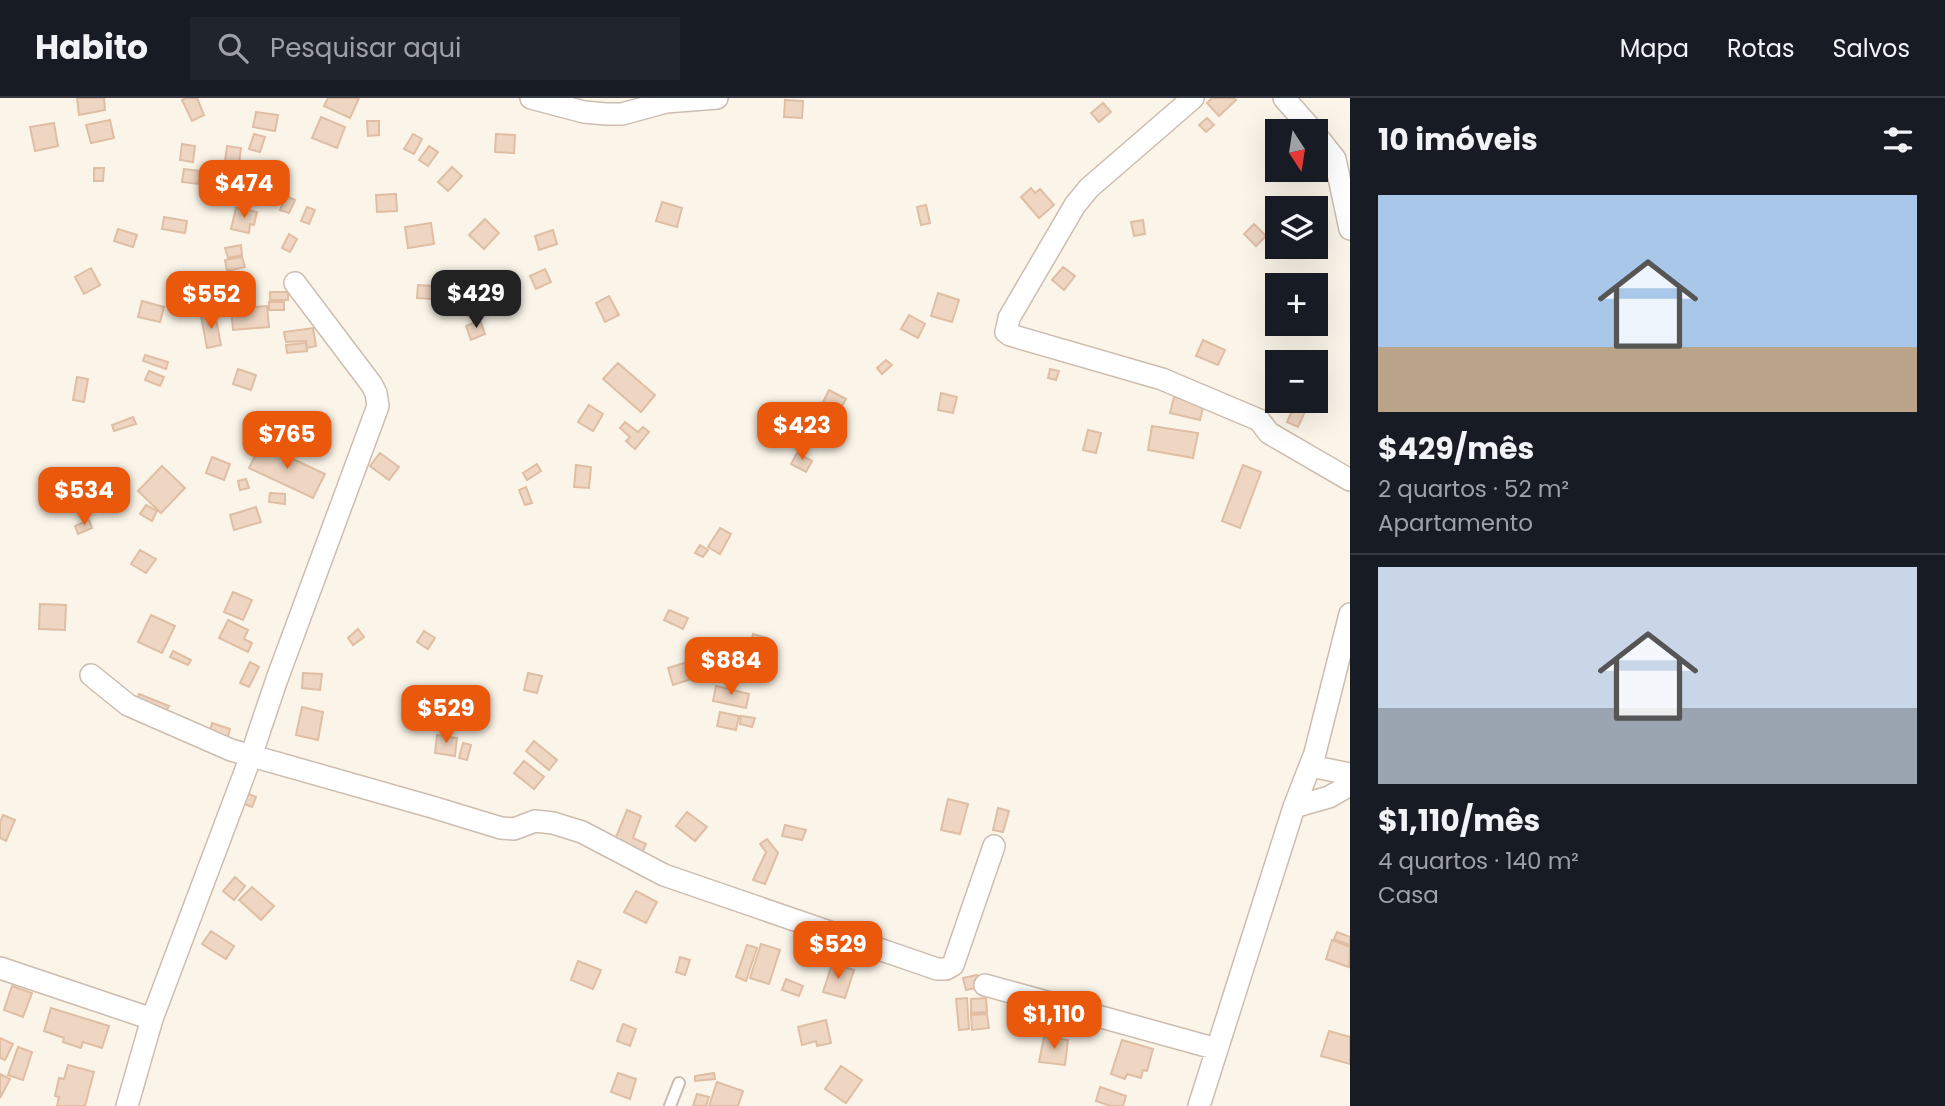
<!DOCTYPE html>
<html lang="pt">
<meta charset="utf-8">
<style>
:root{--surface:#171b24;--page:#20242c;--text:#f1f3f6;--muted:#9ea1a6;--line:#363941;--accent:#ea580c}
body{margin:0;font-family:Poppins,sans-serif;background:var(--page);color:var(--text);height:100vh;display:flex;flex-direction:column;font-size:26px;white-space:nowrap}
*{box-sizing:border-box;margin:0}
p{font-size:23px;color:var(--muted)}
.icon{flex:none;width:38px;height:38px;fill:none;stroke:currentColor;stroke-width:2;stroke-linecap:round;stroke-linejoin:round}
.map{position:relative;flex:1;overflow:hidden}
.details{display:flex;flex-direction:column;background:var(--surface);width:595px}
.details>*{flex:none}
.needle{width:46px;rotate:168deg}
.buttons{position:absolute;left:1265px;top:21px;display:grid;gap:14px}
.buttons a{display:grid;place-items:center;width:63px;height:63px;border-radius:0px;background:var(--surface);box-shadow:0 7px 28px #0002;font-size:35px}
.price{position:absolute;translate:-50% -60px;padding:0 16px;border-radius:14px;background:var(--accent);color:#fff;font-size:23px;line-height:46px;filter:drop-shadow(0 2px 4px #0008)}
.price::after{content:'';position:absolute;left:50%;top:42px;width:21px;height:16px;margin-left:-10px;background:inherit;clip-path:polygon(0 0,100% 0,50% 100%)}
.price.active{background:#222;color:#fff}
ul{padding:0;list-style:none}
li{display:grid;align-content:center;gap:14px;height:371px;padding:0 28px}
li+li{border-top:2px solid var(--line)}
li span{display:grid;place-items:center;height:217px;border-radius:0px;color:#555}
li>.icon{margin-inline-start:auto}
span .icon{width:126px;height:126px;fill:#fffc;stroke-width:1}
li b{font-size:30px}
h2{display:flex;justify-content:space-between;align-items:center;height:84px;padding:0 28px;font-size:30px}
header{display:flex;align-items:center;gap:42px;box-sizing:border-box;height:98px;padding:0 35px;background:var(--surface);border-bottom:2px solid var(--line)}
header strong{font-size:33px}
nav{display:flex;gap:38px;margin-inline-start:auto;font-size:24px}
.search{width:490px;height:63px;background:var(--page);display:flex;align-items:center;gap:18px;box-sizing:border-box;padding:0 24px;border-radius:0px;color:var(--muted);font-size:26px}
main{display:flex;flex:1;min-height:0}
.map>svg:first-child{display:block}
.building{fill:#eed6c2;stroke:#dfbea4;stroke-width:2}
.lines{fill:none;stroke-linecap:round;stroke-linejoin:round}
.lane-casing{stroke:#ccbdaf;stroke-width:14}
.street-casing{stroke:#ccbdaf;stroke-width:24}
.lane{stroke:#fff;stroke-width:10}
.street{stroke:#fff;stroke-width:21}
</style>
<header>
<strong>Habito</strong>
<div class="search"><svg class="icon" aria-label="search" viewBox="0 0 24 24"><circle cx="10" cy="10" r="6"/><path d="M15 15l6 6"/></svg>Pesquisar aqui</div>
<nav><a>Mapa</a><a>Rotas</a><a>Salvos</a></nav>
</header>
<main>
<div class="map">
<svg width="1350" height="1008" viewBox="0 0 1350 1008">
<rect width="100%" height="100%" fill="#fbf5e9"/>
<path class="building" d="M77,0H104L105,12L79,17Z
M186,0H197L204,17L192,23L182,2Z
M328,0H359L350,20L324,8Z
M1212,0H1234L1236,2L1219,18L1207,5Z
M785,2L803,3L802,20L784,19Z
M1103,5L1111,14L1099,24L1091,15Z
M256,14L278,17L275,33L253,29Z
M321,19L345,29L337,50L312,40Z
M1207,20L1214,27L1206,34L1199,27Z
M110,22L114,40L91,45L86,27Z
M367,23H379V37L368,38Z
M54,25L58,48L35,53L30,29Z
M254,36L265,39L260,54L249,51Z
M413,36L422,41L414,56L404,51Z
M496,36L515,37L514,55L495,54Z
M182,46L195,48L193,64L180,62Z
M227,48L241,50L238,73L224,71Z
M429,48L438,54L428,68L419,62Z
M242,64L250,65L247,92L239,91Z
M452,69L462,78L448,93L438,84Z
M94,70H104L103,83H94Z
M184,71L201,73L199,86L182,84Z
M1031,90L1035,95L1040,91L1054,107L1039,120L1021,99Z
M396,96L397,113L377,114L376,97Z
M286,98L295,102L289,115L280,112Z
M662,104L682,110L677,129L656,123Z
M926,107L930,125L921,127L917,109Z
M307,109L315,112L309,126L301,123Z
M236,110L257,114L254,127L250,126L249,135L231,131Z
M164,119L187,123L185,135L162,131Z
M485,121L499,135L484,151L469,137Z
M1143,122L1145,136L1134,138L1131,124Z
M431,125L434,146L408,150L405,129Z
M1254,126L1266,138L1256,148L1244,136Z
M118,131L137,137L133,149L114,143Z
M553,132L557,146L539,152L535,138Z
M289,136L297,141L290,154L282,150Z
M241,147L242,157L228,160L225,150Z
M242,159L245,169L227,173L225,162Z
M1063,169L1075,178L1064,192L1052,182Z
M91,170L100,187L84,196L75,179Z
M545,171L551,184L536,191L530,178Z
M486,174L488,196L461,200L458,178Z
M418,187L433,188L432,201L417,200Z
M270,194H288V202H270Z
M938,195L959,202L952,224L931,218Z
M609,198L619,217L605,224L596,205Z
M142,203L164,209L160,224L138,219Z
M269,204H284V212H269Z
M267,208L269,229L233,232L231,211Z
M215,216L221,247L207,250L201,218Z
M909,217L925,226L918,240L901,231Z
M480,222L485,236L471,242L466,228Z
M313,230L316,248L307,250L306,243L286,244L284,234Z
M1203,242L1225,252L1218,267L1196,258Z
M306,245L307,253L287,255L286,247Z
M145,257L168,264L166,271L143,263Z
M886,262L892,267L882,276L877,270Z
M618,265L655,297L641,314L603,281Z
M238,271L256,277L251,292L233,286Z
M1050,271L1059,273L1056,282L1048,280Z
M149,273L164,279L160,288L145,282Z
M77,279L88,281L84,304L73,302Z
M829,292L846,301L836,318L820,310Z
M941,295L957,299L953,315L938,312Z
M1174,299L1204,305L1200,322L1170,315Z
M1296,304L1307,309L1298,329L1287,324Z
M589,307L603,316L593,333L578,324Z
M133,319L136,326L114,333L112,327Z
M291,324L309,334L301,347L283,337Z
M625,324L638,334L643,329L649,334L635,351L626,343L630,339L620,330Z
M1152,328L1198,335L1193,360L1148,352Z
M1088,332L1101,335L1096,355L1083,352Z
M261,346L325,376L313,400L249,370Z
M380,355L399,369L389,382L370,368Z
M797,355L812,363L806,374L791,366Z
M212,359L230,366L224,382L206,375Z
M537,366L541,373L527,382L523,375Z
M576,367L591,369L589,390L574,389Z
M1243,367L1261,374L1240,430L1222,423Z
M162,368L185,390L161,415L138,393Z
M246,381L249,390L240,392L238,383Z
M526,389L532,405L525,407L519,392Z
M270,395L285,396V406L269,404Z
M146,407L157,413L152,423L140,416Z
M256,409L261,424L234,432L230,417Z
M89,422L92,430L78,436L75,428Z
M720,430L731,436L720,456L708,449Z
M700,447L708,452L703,459L695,455Z
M140,452L156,461L146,475L131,466Z
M233,494L252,502L243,522L224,514Z
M40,506L66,507L65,532L39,531Z
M669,512L688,520L683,531L664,522Z
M151,517L175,528L162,555L138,544Z
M228,522L248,532L244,541L252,545L248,554L219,540Z
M358,531L364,539L353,547L348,540Z
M424,533L435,540L428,551L417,544Z
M753,536L767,540L762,555L749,551Z
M173,553L191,562L188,567L170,559Z
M701,560L706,576L673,587L668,570Z
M250,564L259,569L249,589L240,585Z
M303,575L322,576L320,592L302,590Z
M528,575L542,578L537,595L524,592Z
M716,588L749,596L746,610L713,603Z
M139,596L169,608L166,613L137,602Z
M302,609L323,614L318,642L296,637Z
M720,614L739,618L736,632L717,628Z
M741,618L755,620L752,629L740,626Z
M212,625L230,631L226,646L213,639L215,633L210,632Z
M437,637L457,640L455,658L435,655Z
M534,643L557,662L549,672L526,653Z
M463,645L471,647L467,662L459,660Z
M524,663L544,679L534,691L514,675Z
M244,694L256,699L252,709L239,704Z
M948,701L968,706L960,736L941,732Z
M998,710L1009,713L1003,734L993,732Z
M627,712L641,718L633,740L646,746L642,755L614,744Z
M687,714L707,729L695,743L676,728Z
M3,717L15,722L6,743L0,740V724Z
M785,727L806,732L802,742L782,738Z
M767,741L778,755L765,786L753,782L766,754L760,746Z
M235,779L245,788L234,802L223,793Z
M252,789L274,808L261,822L239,802Z
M636,793L657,804L646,825L624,814Z
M211,833L234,848L226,861L202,846Z
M1337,834L1350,839V847L1334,841Z
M1332,842L1350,849L1349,869L1326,861Z
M761,846L780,852L769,886L750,880Z
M747,847L757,850L746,883L736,879Z
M680,859L690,862L685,877L676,874Z
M578,863L601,872L593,891L571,882Z
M832,866L854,872L845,900L823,894Z
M977,877L980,889L966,892L963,880Z
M786,881L803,888L799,898L782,892Z
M12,888L32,895L23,919L4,912Z
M967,900L969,931L959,932L956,901Z
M986,900L987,914L971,915V901Z
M51,910L109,928L102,950L83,944L81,950L63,944L64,940L44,933Z
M987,916L989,930L972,932L971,917Z
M826,922L831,945L817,948L816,943L802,947L798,929Z
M623,926L636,931L630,948L617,943Z
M1329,933L1350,939V966L1321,958Z
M1044,939L1068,942L1065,967L1039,964Z
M0,940L13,946L5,962L0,960Z
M1122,942L1153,951L1147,973L1143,972L1141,980L1127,976L1125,981L1111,976Z
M18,949L32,954L23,982L8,977Z
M68,967L94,974L85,1008H57L59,999L55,998L59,980L64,981Z
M841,968L862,982L846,1005L825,991Z
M618,975L636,981L630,1001L611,994Z
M714,975L715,981L695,983V978Z
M0,976L10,981L0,1000Z
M717,984L743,993L738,1008H709Z
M1100,989L1126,998L1123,1008H1111L1096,1003Z
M697,996L709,999L706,1008H693Z"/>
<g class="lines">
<defs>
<path id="lane" d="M670,1008L679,985"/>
<path id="street" d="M531,0L584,14L606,16H622L666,4L717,0
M1193,0L1089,90L1075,107L1009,220L1006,234L1010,237L1162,281L1259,322L1269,335L1350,382
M1284,0L1313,33
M1316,37L1335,61L1350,131
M91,577L128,607L231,652L432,709L501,730L514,731L535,723L553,725L582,734L664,777L937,871H946L953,867L994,748
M1310,668L1350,676
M1294,709L1329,699L1350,687
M0,870L152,921
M985,887L1217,951
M127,1008L152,921L251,658L277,581L378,308L376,295L372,287L295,185
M1199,1008L1294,709L1315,655L1350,516"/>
</defs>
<use href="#lane" class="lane-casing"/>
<use href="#street" class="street-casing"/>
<use href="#lane" class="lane"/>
<use href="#street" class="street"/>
</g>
</svg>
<div class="buttons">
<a><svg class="needle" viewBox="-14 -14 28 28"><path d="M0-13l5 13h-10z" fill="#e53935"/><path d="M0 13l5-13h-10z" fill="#9ea1a6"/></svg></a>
<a><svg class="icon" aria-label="layers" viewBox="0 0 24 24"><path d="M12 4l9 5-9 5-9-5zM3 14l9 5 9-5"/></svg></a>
<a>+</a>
<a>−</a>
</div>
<b class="price" style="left:244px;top:122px">$474</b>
<b class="price active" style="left:476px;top:232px">$429</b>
<b class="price" style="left:211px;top:233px">$552</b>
<b class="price" style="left:802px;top:364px">$423</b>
<b class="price" style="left:287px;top:373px">$765</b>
<b class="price" style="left:84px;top:429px">$534</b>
<b class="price" style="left:731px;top:599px">$884</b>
<b class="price" style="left:446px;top:647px">$529</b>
<b class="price" style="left:838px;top:883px">$529</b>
<b class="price" style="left:1054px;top:953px">$1,110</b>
</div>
<section class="details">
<h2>10 imóveis<svg class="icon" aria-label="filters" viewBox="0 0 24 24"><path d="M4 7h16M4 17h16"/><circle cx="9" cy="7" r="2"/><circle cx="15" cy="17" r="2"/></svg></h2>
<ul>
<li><span style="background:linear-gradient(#a9c7e8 70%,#b9a48a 0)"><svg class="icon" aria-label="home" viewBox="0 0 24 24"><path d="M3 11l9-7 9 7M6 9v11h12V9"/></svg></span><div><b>$429/mês</b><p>2 quartos · 52 m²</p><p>Apartamento</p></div></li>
<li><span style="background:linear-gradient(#c9d6e8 65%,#9aa5b1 0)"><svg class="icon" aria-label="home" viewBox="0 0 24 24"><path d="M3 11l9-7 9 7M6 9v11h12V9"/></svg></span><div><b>$1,110/mês</b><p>4 quartos · 140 m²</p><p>Casa</p></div></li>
</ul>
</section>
</main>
